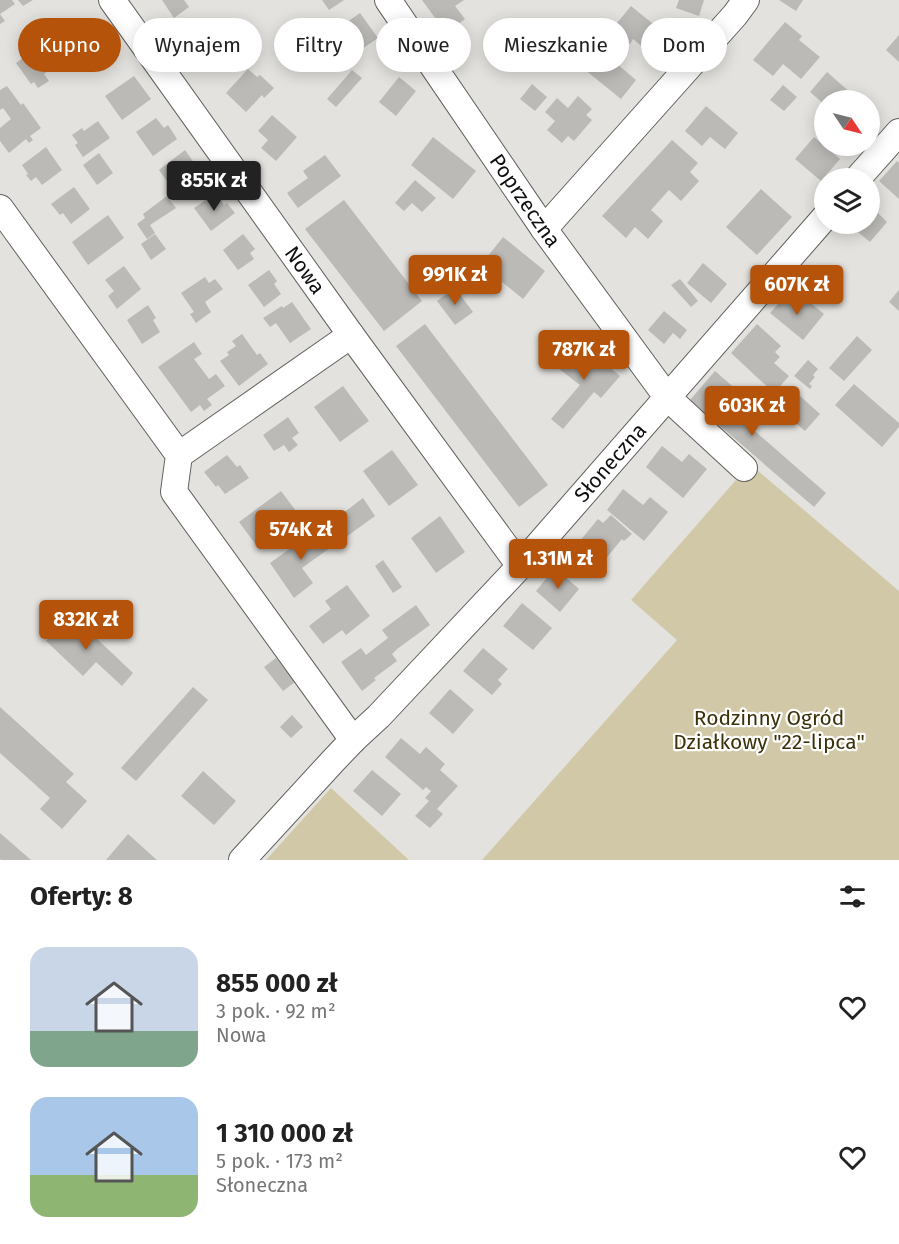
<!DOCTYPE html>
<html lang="pl">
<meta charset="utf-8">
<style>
:root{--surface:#fff;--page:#f2f2f2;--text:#222;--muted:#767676;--accent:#b45309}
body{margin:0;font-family:"Fira Sans",sans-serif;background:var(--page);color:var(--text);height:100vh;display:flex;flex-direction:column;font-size:22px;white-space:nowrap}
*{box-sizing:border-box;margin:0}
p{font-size:20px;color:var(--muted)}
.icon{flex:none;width:33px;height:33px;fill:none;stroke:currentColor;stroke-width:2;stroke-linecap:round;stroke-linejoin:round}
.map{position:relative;height:860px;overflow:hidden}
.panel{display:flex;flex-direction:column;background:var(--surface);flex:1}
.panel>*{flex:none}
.guide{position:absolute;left:18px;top:18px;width:864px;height:54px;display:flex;gap:12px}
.needle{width:39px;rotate:125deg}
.buttons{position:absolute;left:814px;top:90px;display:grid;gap:12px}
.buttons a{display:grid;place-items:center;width:66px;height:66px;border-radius:50%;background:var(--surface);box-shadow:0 3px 15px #0003;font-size:30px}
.price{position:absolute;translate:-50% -51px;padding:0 14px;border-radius:6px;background:var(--accent);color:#fff;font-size:20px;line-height:39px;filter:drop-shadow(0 2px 3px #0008)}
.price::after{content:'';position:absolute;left:50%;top:36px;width:18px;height:14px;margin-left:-9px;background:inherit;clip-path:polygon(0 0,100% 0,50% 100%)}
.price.on{background:#222;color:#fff}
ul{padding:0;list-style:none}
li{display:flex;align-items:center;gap:18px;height:150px;padding:0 30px}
li span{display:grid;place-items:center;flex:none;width:168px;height:120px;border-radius:18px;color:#555}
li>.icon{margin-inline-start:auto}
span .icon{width:72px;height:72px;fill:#fffc;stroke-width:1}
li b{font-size:26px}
h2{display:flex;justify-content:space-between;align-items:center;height:72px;padding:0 30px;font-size:26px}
.tag{padding:0 21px;border-radius:27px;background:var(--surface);box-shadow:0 3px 15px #0003;font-size:21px;line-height:54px}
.tag.on{background:var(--accent);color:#fff}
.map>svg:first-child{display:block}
.green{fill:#d1c8a7}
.building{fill:#bbbab7}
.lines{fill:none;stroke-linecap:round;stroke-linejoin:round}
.minor-casing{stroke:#61605d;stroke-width:28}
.minor{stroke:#fff;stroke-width:26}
.labels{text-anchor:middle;stroke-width:4.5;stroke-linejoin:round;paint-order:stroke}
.street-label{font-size:21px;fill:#0f0f0e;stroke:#fff}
.park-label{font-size:21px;fill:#3c320a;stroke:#fff}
</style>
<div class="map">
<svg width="899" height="860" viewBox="0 0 899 860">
<rect width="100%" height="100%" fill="#e3e2de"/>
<path class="green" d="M750,464L899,591V860H482L677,640L631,600Z
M331,788L409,860H266Z"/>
<path class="building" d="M0,0H12L15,4L0,14L5,21L0,24Z
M18,0H33L23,6Z
M162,0H184L189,7L174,18Z
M322,0H344L329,10Z
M422,0H464L455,6L465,19L446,33Z
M679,0H704L699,16L676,8Z
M779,0H803L796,11Z
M631,6L673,40L657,59L633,39L630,44L612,29Z
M360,13L378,38L356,53L347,42L342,46L333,32Z
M216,18L237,38L212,64L191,43Z
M785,22L802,36L799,40L820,57L801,79L783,64L773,76L753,60Z
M86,32L101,54L78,70L64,48Z
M899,35V62L886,50Z
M311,40L319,50L301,63L293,53Z
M599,41L621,59L617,64L636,80L621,99L579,65Z
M42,45L56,65L44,74L49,81L38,88L34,82L31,84L16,63Z
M248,69L257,77L260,75L274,88L264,98L262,95L246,112L226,93Z
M352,70L362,78L336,107L327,99Z
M827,72L859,100H825V105L810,92Z
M134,76L151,99L122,120L105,96Z
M399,77L416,91L396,116L379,102Z
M532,84L547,97L535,111L520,99Z
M783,85L797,97L784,111L770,100Z
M7,86L21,105L23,103L41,128L30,136L33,140L29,143L26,139L9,153L0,141V128L11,119L3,108L0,110V90Z
M578,96L592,109L586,115L592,120L574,141L568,136L562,143L547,130L555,121L545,112L557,98L568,108Z
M706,106L738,133L725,149L710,137L702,146L685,131Z
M870,110L879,118L872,127L876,130L870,136Z
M272,115L297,137L276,161L261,148L268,140L258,131Z
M156,118L164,128L168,125L177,139L153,156L136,132Z
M98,121L110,138L83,157L75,145L78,143L72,135L82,128L84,131Z
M433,137L476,171L453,199L411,165Z
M814,137L840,159L821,181L795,159Z
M672,140L698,163L690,172L699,181L681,201L669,190L651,210L663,221L648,239L635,227L626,238L602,216Z
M46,147L62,170L42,185L36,177L31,181L26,175L28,174L22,165Z
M185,150L204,177L178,197L159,170Z
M99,153L113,173L97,185L83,165Z
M325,155L341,176L298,208L287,193L308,178L303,171Z
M897,161L899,163V199L879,181Z
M415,180L436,198L422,212L412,203L404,211L395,203Z
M74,187L90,209L71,224L63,213L60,215L51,204Z
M761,189L792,217L757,255L726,227Z
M216,193L224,205L227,203L235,213L211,231L194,208Z
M167,196L176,208L150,225L155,233L147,239L137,224L145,218L143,214Z
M344,200L422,301L384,331L305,229Z
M870,205L887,222L870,242L848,224H870Z
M108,215L124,238L88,265L72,242Z
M155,234L166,249L151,260L141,244Z
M243,234L255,249L250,253L254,259L238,270L223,250Z
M503,237L545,271L523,299L481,265Z
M703,263L727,284L711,303L687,283Z
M124,266L141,289L117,309L108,296L114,291L105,280Z
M269,270L277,281L274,284L281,294L264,307L248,285Z
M205,277L209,283L215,279L223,289L205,302L211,312L196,323L190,314L194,312L181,293Z
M680,279L698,301L691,307L671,285Z
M455,288L473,312L455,325L437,301Z
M899,290V311L889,302Z
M787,294L801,306L807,300L824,314L803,340L770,313Z
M292,302L311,329L290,343L276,323L270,327L263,318L282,306L283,308Z
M148,305L156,318L153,320L160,332L142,344L127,320Z
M664,311L687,330L680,339L673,333L664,344L648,330Z
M425,324L548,485L519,507L396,346Z
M757,324L781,346L775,352L780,357L774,363L789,376L774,393L731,353Z
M242,334L257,355L260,353L268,364L239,386L220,361L229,355L227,352L236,346L232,341Z
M857,336L872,350L844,381L829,368Z
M194,342L202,354L194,359L209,379L216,374L225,386L207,399L212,405L204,411L200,405L191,412L158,367Z
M580,342L620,376L601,398L594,392L563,429L551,419L580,385L558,368Z
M808,360L818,369L813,375L815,377L809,384L812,386L810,389L794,376Z
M715,371L738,391L726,406L826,493L814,507L690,400Z
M854,384L899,423V427L882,447L835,405Z
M343,386L369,421L340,442L314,407Z
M800,396L820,414L805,431L785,414Z
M288,417L299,433L292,438L298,445L289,452L284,445L274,451L263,435Z
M662,446L682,462L689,454L707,469L683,498L646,467Z
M392,450L418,485L389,506L363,471Z
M227,455L237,467L240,465L249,478L225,494L218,485L216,487L204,472Z
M623,489L643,505L650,497L668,512L644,541L607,510Z
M281,491L302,519L260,550L239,522Z
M363,498L375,516L346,537L334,520Z
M611,515L632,534L624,541L622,539L603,562L579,542L598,519L603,523Z
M440,516L465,552L436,573L411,538Z
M320,527L334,545L302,568L313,583L294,598L270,563Z
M383,560L402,587L393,593L375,566Z
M555,568L579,589L560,612L536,591Z
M347,585L370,616L346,635L342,630L323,644L309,626L331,609L325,601Z
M522,603L552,628L533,650L503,626Z
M416,605L430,625L397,649L392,654L397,661L374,678L376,680L362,691L341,662L361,648L366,655L388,638L382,630Z
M72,615L133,673L122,686L96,662L83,676L46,641Z
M483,648L508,669L498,680L502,684L492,695L463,671Z
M276,658L295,682L283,691L264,667Z
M193,687L208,700L136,781L121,768Z
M450,689L474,710L453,734L429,713Z
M0,707L74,774L66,782L87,801L62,829L40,809L50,798L0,753Z
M292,715L303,727L291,738L280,727Z
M401,738L420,754L426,747L445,764L440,770L458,786L437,809L443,814L430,828L415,816L429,801L425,798L431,791L426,787L423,790L385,757Z
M372,770L401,794L382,816L353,791Z
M203,771L236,801L214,825L181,796Z
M0,833L31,860H1L0,859Z
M128,834L157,860H106Z"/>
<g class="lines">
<defs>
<g id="minor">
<path id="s1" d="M112,0L351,335L520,566"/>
<path id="s2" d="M388,0L544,229L667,397L744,468"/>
<path d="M858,178L899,132"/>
<path d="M0,208L179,455L174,492L353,740"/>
<path d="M544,229L735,15L746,0"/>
<path d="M179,455L351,335"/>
<path id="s3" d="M242,860L333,761L353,740L379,716L520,566L825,217"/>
</g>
</defs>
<use href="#minor" class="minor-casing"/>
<use href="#minor" class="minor"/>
</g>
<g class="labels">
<g class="street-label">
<text dy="7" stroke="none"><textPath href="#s2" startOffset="243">Poprzeczna</textPath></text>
<text dy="7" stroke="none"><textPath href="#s1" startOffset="332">Nowa</textPath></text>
<text dy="7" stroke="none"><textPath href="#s3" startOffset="542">Słoneczna</textPath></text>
</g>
<g class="park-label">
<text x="769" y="725">Rodzinny Ogród<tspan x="769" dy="24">Działkowy "22-lipca"</tspan></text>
</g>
</g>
</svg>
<div class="buttons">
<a><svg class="needle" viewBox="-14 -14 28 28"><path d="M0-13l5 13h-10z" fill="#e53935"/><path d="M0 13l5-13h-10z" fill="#767676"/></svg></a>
<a><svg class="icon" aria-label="layers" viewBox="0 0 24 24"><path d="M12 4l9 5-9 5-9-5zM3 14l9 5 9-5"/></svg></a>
</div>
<b class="price on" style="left:214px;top:212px">855K zł</b>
<b class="price" style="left:455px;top:306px">991K zł</b>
<b class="price" style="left:797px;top:316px">607K zł</b>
<b class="price" style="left:584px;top:381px">787K zł</b>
<b class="price" style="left:752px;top:437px">603K zł</b>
<b class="price" style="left:301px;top:561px">574K zł</b>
<b class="price" style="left:558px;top:590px">1.31M zł</b>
<b class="price" style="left:86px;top:651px">832K zł</b>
<div class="guide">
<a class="tag on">Kupno</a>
<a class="tag">Wynajem</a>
<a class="tag">Filtry</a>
<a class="tag">Nowe</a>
<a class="tag">Mieszkanie</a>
<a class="tag">Dom</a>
</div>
</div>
<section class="panel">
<h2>Oferty: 8<svg class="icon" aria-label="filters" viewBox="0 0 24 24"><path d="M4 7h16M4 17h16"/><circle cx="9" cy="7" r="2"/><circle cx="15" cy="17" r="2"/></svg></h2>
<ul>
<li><span style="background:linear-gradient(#c9d6e8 70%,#7fa58c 0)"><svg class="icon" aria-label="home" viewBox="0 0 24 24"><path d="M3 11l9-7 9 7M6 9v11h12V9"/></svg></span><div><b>855 000 zł</b><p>3 pok. · 92 m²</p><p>Nowa</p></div><svg class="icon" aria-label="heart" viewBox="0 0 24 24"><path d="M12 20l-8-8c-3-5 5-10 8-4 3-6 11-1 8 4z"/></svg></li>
<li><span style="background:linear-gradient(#a9c7e8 65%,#8fb573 0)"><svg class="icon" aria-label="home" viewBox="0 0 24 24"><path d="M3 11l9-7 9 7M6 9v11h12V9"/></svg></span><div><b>1 310 000 zł</b><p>5 pok. · 173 m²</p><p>Słoneczna</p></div><svg class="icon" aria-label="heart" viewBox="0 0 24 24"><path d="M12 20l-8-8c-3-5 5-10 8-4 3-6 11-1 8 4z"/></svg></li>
</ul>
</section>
